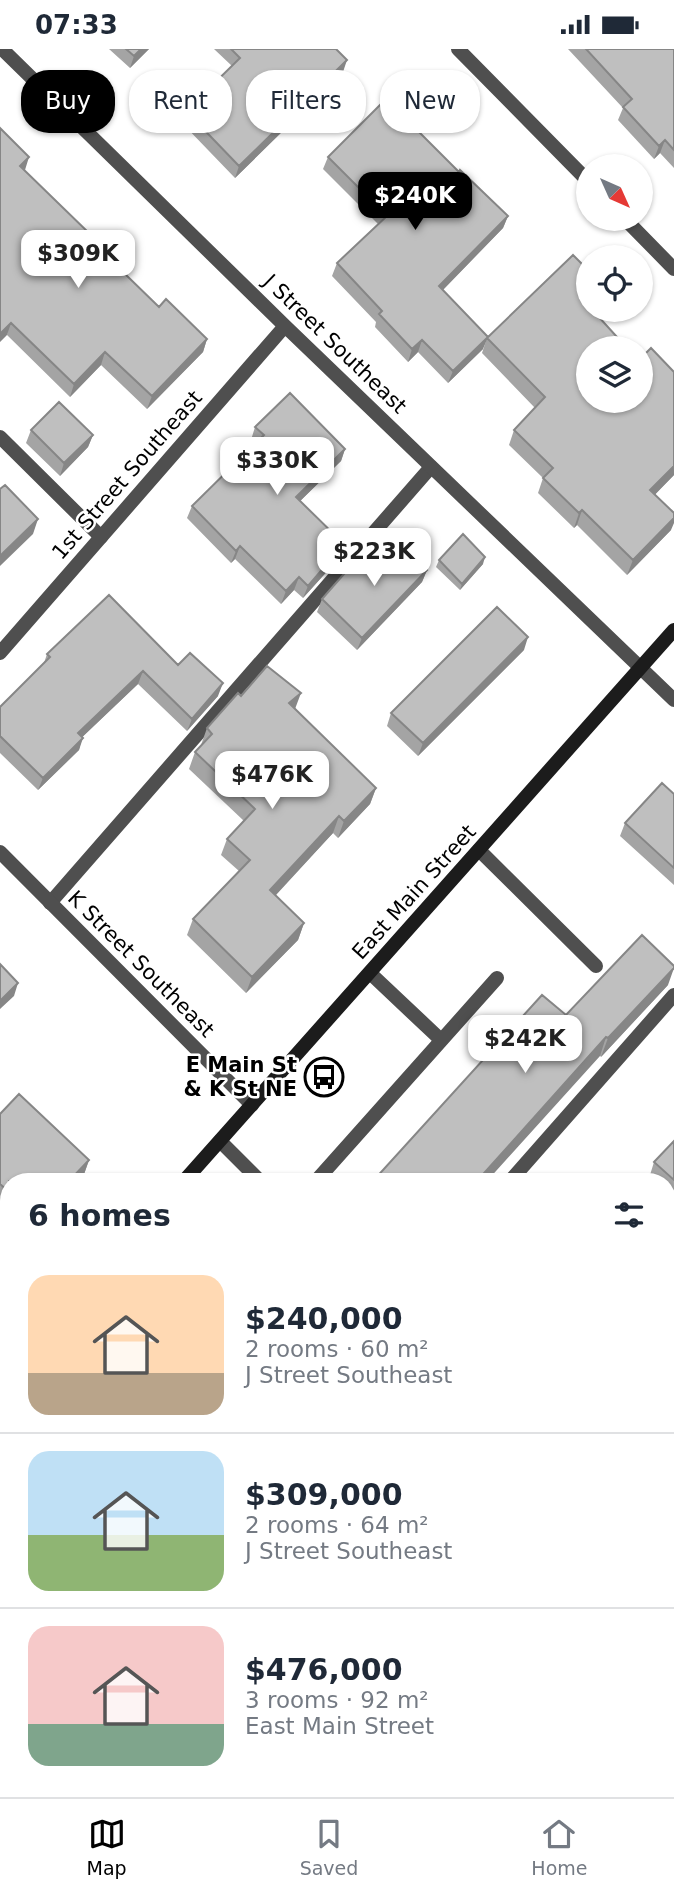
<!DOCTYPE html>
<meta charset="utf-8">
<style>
:root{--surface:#fff;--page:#f2f2f3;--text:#1f2937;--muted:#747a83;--line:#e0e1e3;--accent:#000}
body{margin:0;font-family:"DejaVu Sans",sans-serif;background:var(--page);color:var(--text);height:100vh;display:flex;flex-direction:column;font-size:26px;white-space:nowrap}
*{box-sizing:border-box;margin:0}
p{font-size:23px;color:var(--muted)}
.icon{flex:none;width:38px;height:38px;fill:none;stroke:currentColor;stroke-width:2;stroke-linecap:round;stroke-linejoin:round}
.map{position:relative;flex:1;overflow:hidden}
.details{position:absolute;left:0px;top:1124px;width:676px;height:625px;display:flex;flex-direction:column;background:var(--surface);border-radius:28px 28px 0 0;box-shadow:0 2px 5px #0004}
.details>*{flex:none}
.top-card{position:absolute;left:21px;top:21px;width:634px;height:63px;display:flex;gap:14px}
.needle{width:46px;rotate:135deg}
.controls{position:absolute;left:576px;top:105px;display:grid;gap:14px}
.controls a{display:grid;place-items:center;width:77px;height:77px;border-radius:50%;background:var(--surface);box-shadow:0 2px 5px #0004;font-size:35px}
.price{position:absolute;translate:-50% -60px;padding:0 16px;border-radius:14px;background:#fff;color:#222;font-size:23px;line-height:46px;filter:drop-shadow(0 2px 4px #0008)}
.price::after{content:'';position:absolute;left:50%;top:42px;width:21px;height:16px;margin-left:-10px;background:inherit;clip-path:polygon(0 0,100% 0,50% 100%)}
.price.current{background:var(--accent);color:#fff}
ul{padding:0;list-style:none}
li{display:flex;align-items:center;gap:21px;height:175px;padding:0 28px}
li+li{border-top:2px solid var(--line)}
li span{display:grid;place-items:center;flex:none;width:196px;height:140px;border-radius:21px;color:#555}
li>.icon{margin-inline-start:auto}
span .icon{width:84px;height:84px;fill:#fffc;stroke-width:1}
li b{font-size:30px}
h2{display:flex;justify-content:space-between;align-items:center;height:84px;padding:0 28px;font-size:30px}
.pill{padding:0 24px;border-radius:28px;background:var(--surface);box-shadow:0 2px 5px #0004;font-size:24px;line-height:63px}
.pill.current{background:var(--accent);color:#fff}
.status{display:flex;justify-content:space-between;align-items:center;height:49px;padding:0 35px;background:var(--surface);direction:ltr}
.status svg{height:19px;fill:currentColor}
.menu{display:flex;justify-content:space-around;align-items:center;height:98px;border-top:2px solid var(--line);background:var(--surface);font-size:19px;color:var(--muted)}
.menu a{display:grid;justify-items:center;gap:4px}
.menu .current{color:var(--accent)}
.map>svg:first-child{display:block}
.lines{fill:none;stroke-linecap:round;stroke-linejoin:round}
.lane{stroke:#4f4f4f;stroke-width:14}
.street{stroke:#4f4f4f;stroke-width:14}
.secondary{stroke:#1c1c1c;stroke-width:14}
.wall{fill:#a4a4a4}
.shaded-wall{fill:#868686}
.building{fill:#bfbfbf;stroke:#868686;stroke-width:2}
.labels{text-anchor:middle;stroke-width:5;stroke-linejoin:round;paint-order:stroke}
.street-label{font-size:21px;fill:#000;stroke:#fff}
.poi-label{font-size:21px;font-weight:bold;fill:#000;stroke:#fff;text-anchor:end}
</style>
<div class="status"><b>07:33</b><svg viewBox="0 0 49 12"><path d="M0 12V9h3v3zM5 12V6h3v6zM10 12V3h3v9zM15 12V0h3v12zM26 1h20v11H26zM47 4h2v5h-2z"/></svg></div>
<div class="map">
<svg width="674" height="1748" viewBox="0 0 674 1748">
<rect width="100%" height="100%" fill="#fff"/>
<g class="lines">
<path class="lane" d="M0,388L101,488
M479,801L596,917
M50,854L431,418
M370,924L441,991
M316,1132L497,929
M510,1132L674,946
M0,1228L9,1237"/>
<path class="street" d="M2,0L285,277L674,651
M458,0L588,132
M625,170L674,220
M0,604L285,277
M0,803L252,1056
M220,1092L260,1132
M667,1342L674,1334
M667,1533L674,1540
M0,1662L9,1671
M75,1740L83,1748
M314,1748L321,1740"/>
<path class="secondary" d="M184,1132L674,581
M0,1340L9,1330"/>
</g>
<path class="wall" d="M109,0H149L130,19Z
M214,0H336L343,23L235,129L182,74L186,62L232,17Z
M568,0H674V119L660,104L654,110L618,71L623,59Z
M328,108L459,123L508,167L503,179L443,241L483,300L448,334L418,303L408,313L375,278L376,273L332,227L337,214L378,175L323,120Z
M24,121L90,185L88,189L159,258L207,290L203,303L147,360L101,316L70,348L7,286Z
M588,261H610L609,263L602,271L588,299L674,323V426L655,445L671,481L627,526L577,476L574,479L538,444L543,429L509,396L514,381L535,359L482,304L487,289Z
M255,378L345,400L341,412L300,452L344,495L340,508L303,549L294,541L281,555L235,510L231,514L187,469L192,457L255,395L251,391Z
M31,381L93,386L88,398L60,427L26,394Z
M439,511L483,515L460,541L436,518Z
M369,519L427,521L422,533L357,601L317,563L322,550Z
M524,601L418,707L387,677L391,664Z
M47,605L178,616L218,647L187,682L138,635L82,688L79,701L38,741L0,704V658L44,614Z
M241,647L295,660L376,739L370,755L338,789L333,784L275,846L304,874L298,891L246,944L187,886L193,870L239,822L221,806L227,790L244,772L189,720L195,703L201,696L207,679Z
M674,745V836L620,787L625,774Z
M668,936L601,1008L566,966Z
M0,1065L89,1111L82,1131L9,1132V1170L0,1162Z
M674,1092V1148L667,1141V1132H657L650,1126L654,1113Z
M9,1483V1536L0,1527V1492Z
M648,1740H667L674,1748H656Z"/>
<path class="shaded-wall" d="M141,0H149L130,19L134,7Z
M347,11L343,23L235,129L239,117Z
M665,91L660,104L654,110L659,97Z
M29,108L25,121L20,117Z
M508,167L503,179L435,249L439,237Z
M602,261H610L609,263L592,281L597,266Z
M11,274L7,286L0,293V285Z
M488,288L483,300L448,334L453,322Z
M207,290L203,303L147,360L152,347Z
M422,291L418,303L408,313L412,300Z
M105,303L101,316L70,348L74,335Z
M93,386L88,398L60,427L64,414Z
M345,400L341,412L291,461L296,448Z
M674,417V426L645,456L650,441Z
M582,461L577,476L574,479L579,464Z
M674,469V474L671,481L627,526L633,511Z
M38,470L33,485L0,517V507Z
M344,495L340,508L303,549L308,537Z
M240,497L235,510L231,514L236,502Z
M485,508L483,515L460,541L462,535Z
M427,521L422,533L357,601L362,589Z
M299,528L294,541L281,555L286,542Z
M528,588L524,601L418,707L423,694Z
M143,622L138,635L74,696L78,684Z
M223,634L218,647L187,682L192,670Z
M301,644L295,660L289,654Z
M83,689L79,701L38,741L43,729Z
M376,739L370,755L338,789L344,772Z
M339,767L333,784L265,858L270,841Z
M304,874L298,891L246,944L252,928Z
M674,919L668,936L601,1008L608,989Z
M18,934L14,947L0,960V952Z
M606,988L600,1007L487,1132H477Z
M89,1111L82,1131L81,1132H69Z"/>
<path class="building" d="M126,0H141L134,7Z
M231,0H336L347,11L239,117L186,62L240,9Z
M586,0H674V101L665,91L659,97L623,58L632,50Z
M386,50L459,123L460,121L508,167L439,237L488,288L453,322L422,291L412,300L379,265L382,262L337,214L387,167L328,108Z
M0,79L29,108L20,117L90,185L87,188L159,258L166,250L207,290L152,347L105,303L74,335L11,274L0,285Z
M573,206L588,221V261H602L597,266L627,299H588V352H640V310L651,299L674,323V417L650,441L674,464V469L633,511L582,461L579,464L543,429L553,419L514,381L545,348L487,289Z
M290,344L345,400L296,448L344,495L308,537L299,528L286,542L240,497L236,502L192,457L264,386L255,378Z
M59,353L93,386L64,414L31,381Z
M5,436L38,470L0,507V440Z
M463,485L485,508L462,535L439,511Z
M396,491L427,521L362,589L322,550L358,509L369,519Z
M109,546L178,616L190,604L223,634L192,670L143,622L78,684L83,689L43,729L0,687V658L50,608L47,605Z
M497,558L528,588L423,694L391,664Z
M267,617L301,644L289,654L376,739L344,772L339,767L270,841L304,874L252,928L193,870L250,811L227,790L255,760L195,703L212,685L207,679L238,644L241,647Z
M662,734L674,745V819L625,774Z
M642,886L674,917V919L608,989L606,988L477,1132H373L542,946L566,966Z
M0,915L18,934L0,952Z
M19,1045L89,1111L69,1132H9V1143L0,1135V1065Z
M674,1092V1131L654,1113Z
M9,1483V1514L0,1505V1492Z
M674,1702V1748L665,1740H667V1709Z
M0,1730L9,1738V1740H10L20,1748H0Z"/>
<defs>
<symbol id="bus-ring" viewBox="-11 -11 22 22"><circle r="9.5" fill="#fff" stroke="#000" stroke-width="1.5"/><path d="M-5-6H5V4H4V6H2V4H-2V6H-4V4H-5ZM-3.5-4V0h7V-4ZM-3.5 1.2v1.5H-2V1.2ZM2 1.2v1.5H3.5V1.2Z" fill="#000"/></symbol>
</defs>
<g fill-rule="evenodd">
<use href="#bus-ring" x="302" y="1006" width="44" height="44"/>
</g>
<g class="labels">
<g class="street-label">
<text transform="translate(335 295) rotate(44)" y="7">J Street Southeast</text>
<text transform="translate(127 426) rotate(-49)" y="7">1st Street Southeast</text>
<text transform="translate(414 843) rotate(-48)" y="7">East Main Street</text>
<text transform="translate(141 915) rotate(45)" y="7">K Street Southeast</text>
</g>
<g class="poi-label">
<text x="297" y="1023">E Main St<tspan x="297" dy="24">&amp; K St NE</tspan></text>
</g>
</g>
</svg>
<div class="controls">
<a><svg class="needle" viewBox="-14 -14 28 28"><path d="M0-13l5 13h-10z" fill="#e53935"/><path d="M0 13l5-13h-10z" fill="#747a83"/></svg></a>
<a><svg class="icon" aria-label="locate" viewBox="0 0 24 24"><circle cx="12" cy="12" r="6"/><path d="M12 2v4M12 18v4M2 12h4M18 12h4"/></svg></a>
<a><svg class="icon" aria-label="layers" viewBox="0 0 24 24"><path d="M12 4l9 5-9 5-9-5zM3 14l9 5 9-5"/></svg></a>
</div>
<b class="price current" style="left:415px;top:183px">$240K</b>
<b class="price" style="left:78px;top:241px">$309K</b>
<b class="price" style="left:277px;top:448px">$330K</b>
<b class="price" style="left:374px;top:539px">$223K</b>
<b class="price" style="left:272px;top:762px">$476K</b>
<b class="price" style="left:525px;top:1026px">$242K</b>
<div class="top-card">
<a class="pill current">Buy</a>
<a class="pill">Rent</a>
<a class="pill">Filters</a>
<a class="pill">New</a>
</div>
<section class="details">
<h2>6 homes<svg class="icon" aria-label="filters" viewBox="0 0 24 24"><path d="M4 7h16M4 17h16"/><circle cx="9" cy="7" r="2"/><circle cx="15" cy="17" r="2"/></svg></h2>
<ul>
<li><span style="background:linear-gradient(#ffd9b3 70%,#b9a48a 0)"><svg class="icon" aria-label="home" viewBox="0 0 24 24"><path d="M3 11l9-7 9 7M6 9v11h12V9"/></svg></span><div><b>$240,000</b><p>2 rooms · 60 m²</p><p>J Street Southeast</p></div></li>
<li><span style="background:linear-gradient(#bfe0f5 60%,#8fb573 0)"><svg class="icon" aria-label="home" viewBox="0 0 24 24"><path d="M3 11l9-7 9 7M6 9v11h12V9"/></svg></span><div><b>$309,000</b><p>2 rooms · 64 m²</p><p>J Street Southeast</p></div></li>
<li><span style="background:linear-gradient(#f6c9c9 70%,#7fa58c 0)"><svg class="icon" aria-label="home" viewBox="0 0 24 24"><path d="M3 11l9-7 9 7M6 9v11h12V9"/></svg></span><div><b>$476,000</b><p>3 rooms · 92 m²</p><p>East Main Street</p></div></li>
</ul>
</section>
</div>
<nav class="menu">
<a class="current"><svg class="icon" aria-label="map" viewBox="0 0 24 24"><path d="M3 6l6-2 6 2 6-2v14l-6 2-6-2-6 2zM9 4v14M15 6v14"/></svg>Map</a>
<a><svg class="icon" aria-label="saved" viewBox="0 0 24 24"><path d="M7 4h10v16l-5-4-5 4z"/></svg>Saved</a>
<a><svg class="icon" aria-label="home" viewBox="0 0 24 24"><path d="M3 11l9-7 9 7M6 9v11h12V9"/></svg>Home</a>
</nav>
